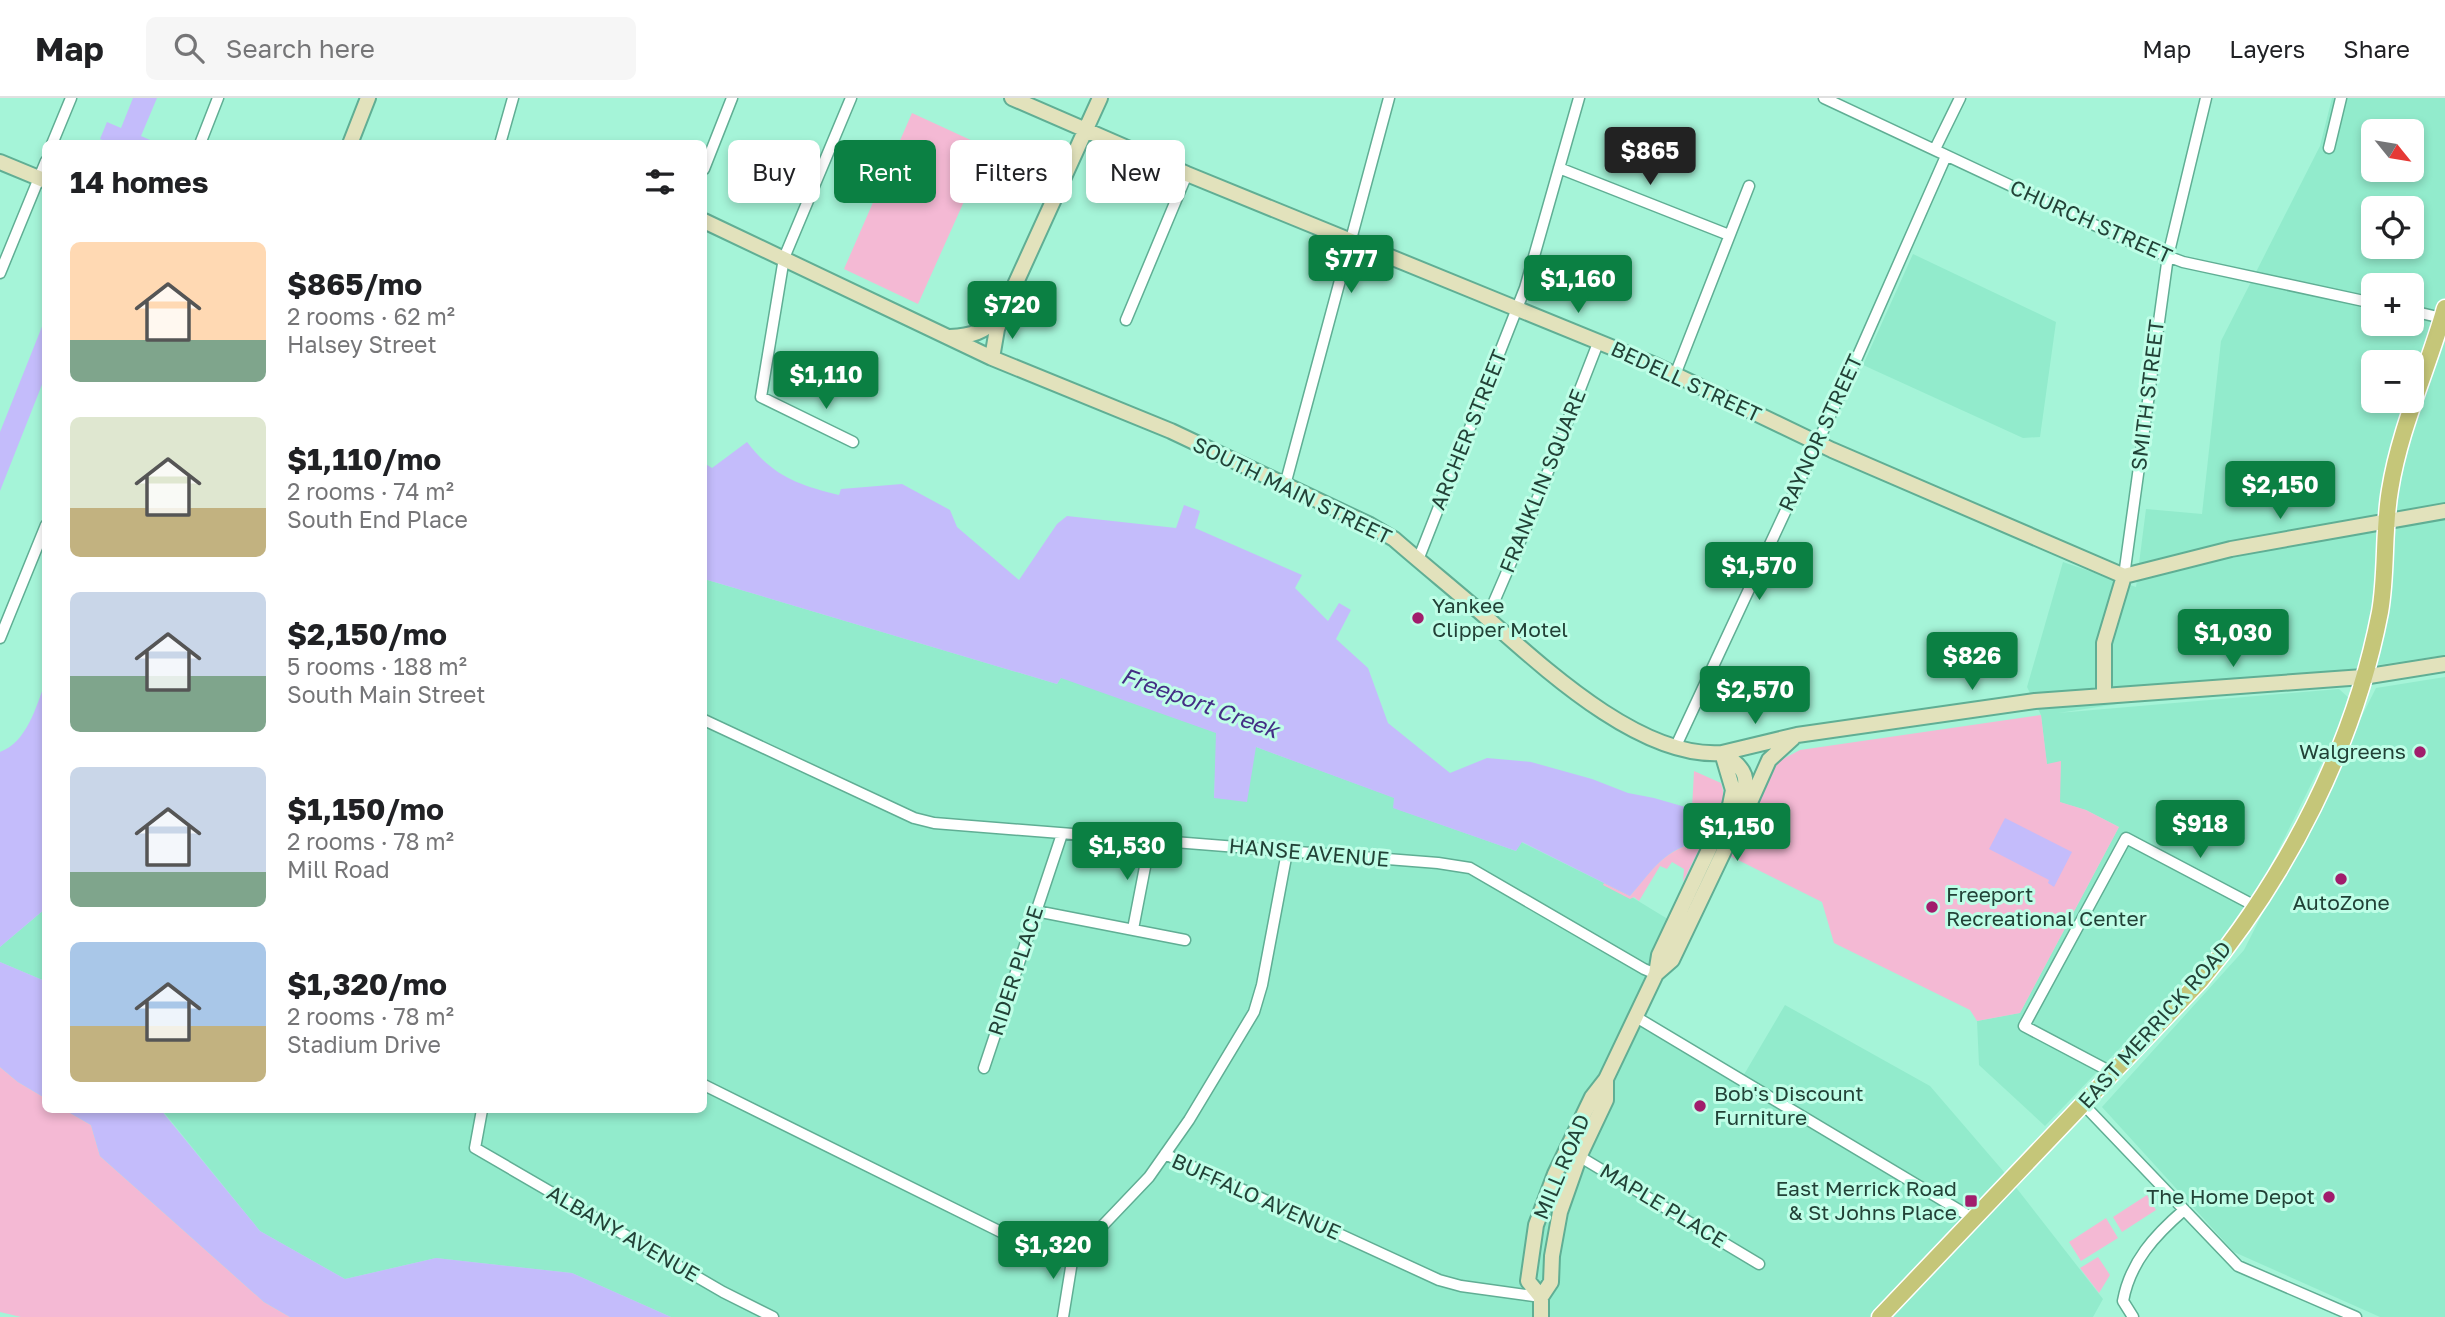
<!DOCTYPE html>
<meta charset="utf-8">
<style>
:root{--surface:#fff;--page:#f6f6f6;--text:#202124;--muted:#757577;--line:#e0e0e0;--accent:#0b8043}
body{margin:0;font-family:"Golos Text",sans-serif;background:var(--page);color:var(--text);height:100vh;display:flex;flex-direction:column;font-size:26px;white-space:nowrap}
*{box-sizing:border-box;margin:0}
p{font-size:23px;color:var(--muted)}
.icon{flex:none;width:38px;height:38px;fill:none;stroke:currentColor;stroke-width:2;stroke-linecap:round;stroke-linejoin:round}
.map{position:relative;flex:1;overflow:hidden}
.sheet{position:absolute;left:42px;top:42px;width:665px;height:973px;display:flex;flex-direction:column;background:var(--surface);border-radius:10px;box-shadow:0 4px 10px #0003}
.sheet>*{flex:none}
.hud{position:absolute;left:728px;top:42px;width:665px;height:63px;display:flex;gap:14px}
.needle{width:46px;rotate:120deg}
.tools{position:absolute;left:2361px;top:21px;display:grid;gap:14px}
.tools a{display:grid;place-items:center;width:63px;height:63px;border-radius:10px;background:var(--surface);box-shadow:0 4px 10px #0003;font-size:35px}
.price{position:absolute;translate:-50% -60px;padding:0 16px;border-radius:7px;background:var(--accent);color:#fff;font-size:23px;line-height:46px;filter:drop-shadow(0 2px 4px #0008)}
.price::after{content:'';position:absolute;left:50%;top:42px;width:21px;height:16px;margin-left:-10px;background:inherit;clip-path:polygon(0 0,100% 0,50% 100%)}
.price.on{background:#222;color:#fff}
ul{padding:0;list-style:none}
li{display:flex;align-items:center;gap:21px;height:175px;padding:0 28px}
li span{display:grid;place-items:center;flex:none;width:196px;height:140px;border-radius:10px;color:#555}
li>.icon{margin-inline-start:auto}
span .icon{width:84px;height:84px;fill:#fffc;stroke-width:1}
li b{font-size:30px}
h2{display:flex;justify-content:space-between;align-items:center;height:84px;padding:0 28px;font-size:30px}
.pill{padding:0 24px;border-radius:10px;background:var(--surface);box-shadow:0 4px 10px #0003;font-size:24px;line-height:63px}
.pill.on{background:var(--accent);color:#fff}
header{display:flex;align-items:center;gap:42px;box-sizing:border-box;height:98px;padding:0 35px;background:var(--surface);border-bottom:2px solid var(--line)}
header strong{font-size:33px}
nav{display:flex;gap:38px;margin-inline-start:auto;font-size:24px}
.search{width:490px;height:63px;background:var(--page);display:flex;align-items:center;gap:18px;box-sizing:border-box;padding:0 24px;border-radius:10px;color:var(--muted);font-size:26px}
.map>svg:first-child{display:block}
.built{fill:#92ebcc;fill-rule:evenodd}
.green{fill:#f4b9d4}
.water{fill:#c4bcfb}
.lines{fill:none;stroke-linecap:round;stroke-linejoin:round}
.street-casing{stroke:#60ae94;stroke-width:13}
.secondary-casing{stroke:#60ae94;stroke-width:18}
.primary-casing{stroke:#fff;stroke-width:19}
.street{stroke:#fff;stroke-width:10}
.secondary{stroke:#e2e2bc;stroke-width:14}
.primary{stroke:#c5c679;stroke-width:16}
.poi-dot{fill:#a11d6c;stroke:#bffee7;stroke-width:2.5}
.labels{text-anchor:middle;stroke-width:6;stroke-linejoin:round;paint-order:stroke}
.street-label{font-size:21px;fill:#224237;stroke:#bffee7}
.poi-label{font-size:21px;fill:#224237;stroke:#bffee7;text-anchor:start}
.water-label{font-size:23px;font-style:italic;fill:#442e85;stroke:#bffee7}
</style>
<header>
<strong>Map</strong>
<div class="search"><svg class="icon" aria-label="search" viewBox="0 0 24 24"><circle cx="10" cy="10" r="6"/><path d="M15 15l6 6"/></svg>Search here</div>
<nav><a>Map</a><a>Layers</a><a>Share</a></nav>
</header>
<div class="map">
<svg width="2445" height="1219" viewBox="0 0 2445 1219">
<rect width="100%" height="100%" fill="#a5f4d8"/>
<path class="built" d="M2332,0H2445V557L2058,615L2339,591L2350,601L2343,622L2262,785L2220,846L2045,1028L1979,967L1977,923L2020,915L2119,729L2086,712L2059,704L2061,664L2047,667L2041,617L2027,589L2063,464L2136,489L2146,411L2202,416L2221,243L2320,48ZM2373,33H2412V72H2373ZM2373,110H2412V149H2373ZM2373,187H2412V226H2373ZM2373,264H2412V303H2373Z
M1913,156L2056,224L2040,339L2023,340L1863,267Z
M704,481L1057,586L1061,579L1217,635L1214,700L1256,649L1395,700L1394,710L1516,753L1521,744L1630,798L1671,823L1630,916L1739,985L1785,907L1930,988L2004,1074L2103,1201L2093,1219H671L572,1175L436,1160L345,1181L260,1133L162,1012H704Z
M2445,579V1219H2380L2234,1154L2102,1009L2244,852L2376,590Z
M45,811V883L0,864V849Z"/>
<path class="green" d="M912,15L988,50L918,206L844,171Z
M2041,617L2047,666L2061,663L2060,704L2086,712L2119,729L2020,915L1977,923L1970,912L1834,845L1822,804L1730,758L1777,664L1800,652Z
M1694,673L1721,685L1723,692V702L1683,784L1684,771L1672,764L1667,771L1660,768L1639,803L1634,799L1630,801L1603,787L1604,785L1630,798C1652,772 1665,750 1701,744V729L1706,715L1692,711Z
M0,969L18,984L45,1000L46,1012H65L91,1027L100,1058L264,1204L290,1219H21L0,1214Z
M2147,1097L2156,1112L2122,1134L2113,1119Z
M2106,1120L2118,1140L2081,1163L2069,1144Z
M2098,1159L2110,1177L2099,1195L2080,1170Z"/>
<path class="water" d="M133,0H157L141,38L157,45H110L100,41L107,24L121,30Z
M45,221V279L0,393V334Z
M747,344C773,378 798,387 839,397L841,391L902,386L950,412L957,429L1019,482L1057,426L1067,418L1176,430L1184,407L1200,413L1195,430L1302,477L1295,490L1328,523L1339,505L1351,512L1336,541L1368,570L1388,625L1450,675L1487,660L1531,664L1592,681L1628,695L1654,700L1706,715L1701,729L1705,735L1701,744C1665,749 1652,773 1630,798L1522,744L1516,753L1393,710L1394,700L1256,649L1247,704L1214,700L1216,635L1061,580L1057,586L704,481V365L712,370Z
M45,585L44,650L45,811L0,849V654C27,644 36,609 45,585Z
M2005,720L2072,754L2054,789L2048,785L2049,782L1989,751Z
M0,864L45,883V1000L18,984L0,969Z
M65,1012H161L260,1133L345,1181L436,1160L572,1175L671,1219H290L264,1204L100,1058L91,1027Z"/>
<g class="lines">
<defs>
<path id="street" d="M851,0L784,160L761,299L853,344
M1824,0L2135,146L2183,164L2373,205
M52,46L71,0
M200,46L218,0
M500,46L513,0
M2329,50L2341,0
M1935,51L1960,0
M1559,70L1729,137
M704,71L732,0
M0,175L46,63
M2412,213L2442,220
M1126,222L1187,76
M1675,277L1749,88
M1285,387L1389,0
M1418,462L1525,190L1579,0
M2124,478L2168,158L2206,0
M1487,520L1528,425L1598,245
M0,540L46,427
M704,622L914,720L934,725L1438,765L1470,770L1644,871L1656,876
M1675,650L1856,262L1946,58
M1036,813L1185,842
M1133,831L1150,743
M1636,919L1974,1121
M984,970L1062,736
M2113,975L2024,928L2126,740L2255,808
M704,987L1009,1138C1039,1151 1056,1161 1087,1144L1149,1079L1189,1022L1254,914L1262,887L1287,754
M2083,1006L2238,1168L2356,1219
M482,1012L475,1050L723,1194L773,1219
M1567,1051L1759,1166
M1165,1056L1439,1182L1461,1188L1541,1199
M1063,1219L1074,1151
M2133,1219L2123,1203C2130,1164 2155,1137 2184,1112"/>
<path id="secondary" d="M1012,0L1187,76L1655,267L1832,352L2124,478
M350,46L368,0
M0,64L46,83
M704,123L992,260L1171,333L1370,427L1394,441C1425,468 1456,493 1487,520C1545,571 1641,661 1722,655L1797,637L2035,603L2363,579L2445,566
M950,239C972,238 984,234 1000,219
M992,260L997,231L1009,200L1100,0
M2124,478L2231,451L2445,413
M2104,596V545L2124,478
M1722,655C1748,671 1749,680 1741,708
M1656,876L1672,862L1733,734L1744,718L1769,662L1793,640
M1541,1199L1528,1183L1536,1127L1555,1076L1592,999L1606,981L1656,876L1659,857L1730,707L1733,692L1722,655
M1541,1219V1199L1551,1184L1552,1158L1560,1114L1580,1057L1606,1002V981"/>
<path id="primary" d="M1880,1219L2201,882C2288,777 2354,648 2380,514C2387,474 2383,432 2390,392C2400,329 2428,271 2445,210"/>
</defs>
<use href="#street" class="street-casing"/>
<use href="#secondary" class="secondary-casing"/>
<use href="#primary" class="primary-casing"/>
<use href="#street" class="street"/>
<use href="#secondary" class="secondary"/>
<use href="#primary" class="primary"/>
</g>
<g class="poi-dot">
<circle cx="1418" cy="520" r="7"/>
<circle cx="2420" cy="654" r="7"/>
<circle cx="2341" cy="781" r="7"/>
<circle cx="1932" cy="809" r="7"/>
<circle cx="1700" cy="1008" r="7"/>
<circle cx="2329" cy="1099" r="7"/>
<rect x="1964" y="1096" width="14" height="14" rx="3.5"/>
</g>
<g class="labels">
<g class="street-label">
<text transform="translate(2091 124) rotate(24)" y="7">CHURCH STREET</text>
<text transform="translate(1686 284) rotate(25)" y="7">BEDELL STREET</text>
<text transform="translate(2148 297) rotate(-83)" y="7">SMITH STREET</text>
<text transform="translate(1469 332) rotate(-68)" y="7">ARCHER STREET</text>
<text transform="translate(1821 335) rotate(-65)" y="7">RAYNOR STREET</text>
<text transform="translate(1543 383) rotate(-68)" y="7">FRANKLIN SQUARE</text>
<text transform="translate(1292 393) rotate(26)" y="7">SOUTH MAIN STREET</text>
<text transform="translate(1309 755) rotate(5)" y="7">HANSE AVENUE</text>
<text transform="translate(1016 873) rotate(-72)" y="7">RIDER PLACE</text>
<text transform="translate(2155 927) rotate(-48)" y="7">EAST MERRICK ROAD</text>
<text transform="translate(1562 1069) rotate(-67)" y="7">MILL ROAD</text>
<text transform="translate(1256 1099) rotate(24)" y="7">BUFFALO AVENUE</text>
<text transform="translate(1663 1108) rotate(31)" y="7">MAPLE PLACE</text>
<text transform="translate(623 1136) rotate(30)" y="7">ALBANY AVENUE</text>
</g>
<g class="poi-label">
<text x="1432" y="515">Yankee<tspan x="1432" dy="24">Clipper Motel</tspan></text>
<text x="2406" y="661" text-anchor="end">Walgreens</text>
<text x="1946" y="804">Freeport<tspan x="1946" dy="24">Recreational Center</tspan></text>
<text x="2341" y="812" text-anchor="middle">AutoZone</text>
<text x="1714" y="1003">Bob's Discount<tspan x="1714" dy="24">Furniture</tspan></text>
<text x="1957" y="1098" text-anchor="end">East Merrick Road<tspan x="1957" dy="24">&amp; St Johns Place</tspan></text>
<text x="2315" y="1106" text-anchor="end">The Home Depot</text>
</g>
<g class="water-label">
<text transform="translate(1200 605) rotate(20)" y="8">Freeport Creek</text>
</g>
</g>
</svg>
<div class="tools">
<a><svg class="needle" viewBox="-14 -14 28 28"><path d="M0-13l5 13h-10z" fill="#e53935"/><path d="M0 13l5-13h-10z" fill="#757577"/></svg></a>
<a><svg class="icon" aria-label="locate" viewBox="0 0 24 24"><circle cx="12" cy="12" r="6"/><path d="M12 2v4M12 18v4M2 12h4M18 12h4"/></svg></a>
<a>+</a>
<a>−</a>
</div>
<b class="price on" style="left:1650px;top:89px">$865</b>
<b class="price" style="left:1351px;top:197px">$777</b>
<b class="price" style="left:1578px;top:217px">$1,160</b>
<b class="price" style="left:1012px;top:243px">$720</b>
<b class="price" style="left:826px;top:313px">$1,110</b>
<b class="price" style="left:2280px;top:423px">$2,150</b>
<b class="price" style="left:1759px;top:504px">$1,570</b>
<b class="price" style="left:2233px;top:571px">$1,030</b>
<b class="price" style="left:1972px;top:594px">$826</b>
<b class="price" style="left:1755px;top:628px">$2,570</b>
<b class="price" style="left:2200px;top:762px">$918</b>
<b class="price" style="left:1737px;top:765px">$1,150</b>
<b class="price" style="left:1127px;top:784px">$1,530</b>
<b class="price" style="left:1053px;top:1183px">$1,320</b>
<div class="hud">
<a class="pill">Buy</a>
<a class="pill on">Rent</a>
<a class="pill">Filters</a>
<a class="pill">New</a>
</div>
<section class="sheet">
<h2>14 homes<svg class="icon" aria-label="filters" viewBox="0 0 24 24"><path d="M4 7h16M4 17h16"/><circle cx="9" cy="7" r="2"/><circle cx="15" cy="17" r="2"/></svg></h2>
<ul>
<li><span style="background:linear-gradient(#ffd9b3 70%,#7fa58c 0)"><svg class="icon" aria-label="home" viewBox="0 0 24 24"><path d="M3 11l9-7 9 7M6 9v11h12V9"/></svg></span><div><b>$865/mo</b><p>2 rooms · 62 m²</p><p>Halsey Street</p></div></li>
<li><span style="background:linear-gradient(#dfe7d0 65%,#c2b280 0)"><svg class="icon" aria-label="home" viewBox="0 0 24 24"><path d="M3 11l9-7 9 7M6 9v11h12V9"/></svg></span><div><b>$1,110/mo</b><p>2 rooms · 74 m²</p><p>South End Place</p></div></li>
<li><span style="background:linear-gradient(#c9d6e8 60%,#7fa58c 0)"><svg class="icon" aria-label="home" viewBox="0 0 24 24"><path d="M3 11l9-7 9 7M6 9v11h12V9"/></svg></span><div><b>$2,150/mo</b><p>5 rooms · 188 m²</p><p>South Main Street</p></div></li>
<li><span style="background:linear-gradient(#c9d6e8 75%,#7fa58c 0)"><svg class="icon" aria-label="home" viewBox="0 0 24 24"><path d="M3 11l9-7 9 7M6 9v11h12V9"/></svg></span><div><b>$1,150/mo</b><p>2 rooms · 78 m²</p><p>Mill Road</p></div></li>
<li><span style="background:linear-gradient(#a9c7e8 60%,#c2b280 0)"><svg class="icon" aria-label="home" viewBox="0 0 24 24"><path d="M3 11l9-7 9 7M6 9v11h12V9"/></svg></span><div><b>$1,320/mo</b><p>2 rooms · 78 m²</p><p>Stadium Drive</p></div></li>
</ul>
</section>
</div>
